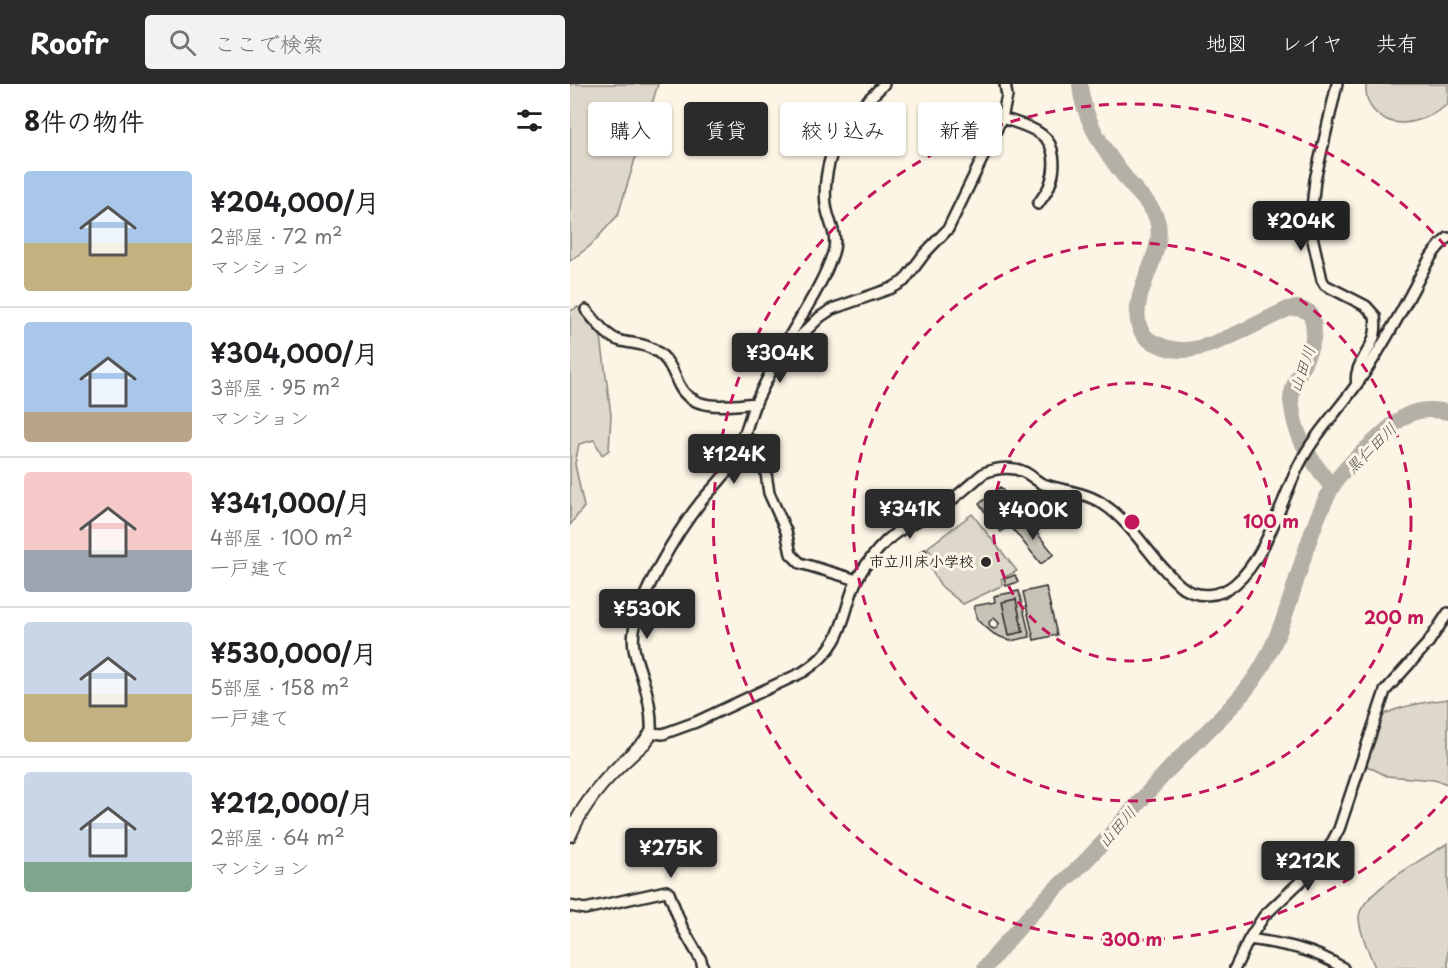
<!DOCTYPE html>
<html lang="ja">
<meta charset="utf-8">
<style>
:root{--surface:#fff;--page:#f2f2f2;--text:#202124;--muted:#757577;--line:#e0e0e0;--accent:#2b2b2b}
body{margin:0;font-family:"Playpen Sans","Klee One",sans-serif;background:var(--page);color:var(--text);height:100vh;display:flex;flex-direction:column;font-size:22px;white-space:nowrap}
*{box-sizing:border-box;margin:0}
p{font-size:20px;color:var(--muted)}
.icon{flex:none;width:33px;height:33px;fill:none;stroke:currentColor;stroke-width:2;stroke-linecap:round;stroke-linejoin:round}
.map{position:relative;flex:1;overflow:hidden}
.panel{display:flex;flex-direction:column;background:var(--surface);width:570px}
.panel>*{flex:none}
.hud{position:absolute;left:18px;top:18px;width:570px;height:54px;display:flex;gap:12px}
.price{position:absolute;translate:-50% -51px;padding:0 14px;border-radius:6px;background:var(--accent);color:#fff;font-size:20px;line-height:39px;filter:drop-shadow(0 2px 3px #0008)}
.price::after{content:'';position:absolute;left:50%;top:36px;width:18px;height:14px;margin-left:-9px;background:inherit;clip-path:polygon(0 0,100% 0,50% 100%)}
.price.selected{background:#222;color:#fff}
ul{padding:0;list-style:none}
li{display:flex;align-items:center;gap:18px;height:150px;padding:0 24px}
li+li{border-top:2px solid var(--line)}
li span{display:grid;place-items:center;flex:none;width:168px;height:120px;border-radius:6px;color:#555}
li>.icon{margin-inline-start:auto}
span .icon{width:72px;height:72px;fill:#fffc;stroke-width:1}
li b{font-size:26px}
h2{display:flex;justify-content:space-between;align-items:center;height:72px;padding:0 24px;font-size:26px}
.pill{padding:0 21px;border-radius:6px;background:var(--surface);box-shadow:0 2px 4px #0004;font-size:21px;line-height:54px}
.pill.selected{background:var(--accent);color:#fff}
header{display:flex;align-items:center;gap:36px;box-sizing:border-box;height:84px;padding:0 30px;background:var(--accent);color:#fff}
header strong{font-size:28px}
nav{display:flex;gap:33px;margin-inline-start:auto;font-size:21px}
.search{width:420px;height:54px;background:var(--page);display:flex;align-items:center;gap:15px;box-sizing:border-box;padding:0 21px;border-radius:6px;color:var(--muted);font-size:22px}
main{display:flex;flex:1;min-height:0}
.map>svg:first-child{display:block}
.green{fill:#ded8ca;stroke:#84827a;stroke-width:1.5}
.water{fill:#b4b0a5;stroke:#7d7b74;stroke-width:1.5}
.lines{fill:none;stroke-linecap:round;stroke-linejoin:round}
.river{stroke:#b4b0a5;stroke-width:16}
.building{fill:#c8c3b7;stroke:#2b2b2b;stroke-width:1.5;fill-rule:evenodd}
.minor-casing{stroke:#2b2b2b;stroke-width:14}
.tertiary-casing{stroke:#2b2b2b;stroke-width:16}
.minor{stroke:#fcf5e5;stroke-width:9}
.tertiary{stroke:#fcf5e5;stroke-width:12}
.ring{fill:none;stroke:#c2185b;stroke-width:3;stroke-dasharray:10 8}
.poi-dot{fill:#2b2b2b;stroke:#fcf5e5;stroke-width:2}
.labels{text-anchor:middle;stroke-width:6;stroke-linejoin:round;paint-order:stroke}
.poi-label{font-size:15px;font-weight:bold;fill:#2b2b2b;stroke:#fcf5e5;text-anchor:end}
.water-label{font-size:16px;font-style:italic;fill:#545350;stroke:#fcf5e5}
.centre{fill:#c2185b;stroke:#fcf5e5;stroke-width:3}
.ring-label{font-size:18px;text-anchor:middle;font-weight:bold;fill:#c2185b;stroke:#fcf5e5;stroke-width:6;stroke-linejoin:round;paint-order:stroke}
</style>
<header>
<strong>Roofr</strong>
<div class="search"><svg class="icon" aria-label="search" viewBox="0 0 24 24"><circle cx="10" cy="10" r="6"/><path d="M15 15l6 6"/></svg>ここで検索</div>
<nav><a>地図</a><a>レイヤ</a><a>共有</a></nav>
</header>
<main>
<section class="panel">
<h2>8件の物件<svg class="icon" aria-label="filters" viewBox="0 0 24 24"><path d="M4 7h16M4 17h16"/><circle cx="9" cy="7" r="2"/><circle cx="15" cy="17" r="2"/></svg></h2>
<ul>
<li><span style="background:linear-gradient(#a9c7e8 60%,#c2b280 0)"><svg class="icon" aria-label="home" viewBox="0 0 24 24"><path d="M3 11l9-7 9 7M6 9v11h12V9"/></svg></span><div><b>¥204,000/月</b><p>2部屋 · 72 m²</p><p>マンション</p></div></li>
<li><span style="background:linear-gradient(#a9c7e8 75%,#b9a48a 0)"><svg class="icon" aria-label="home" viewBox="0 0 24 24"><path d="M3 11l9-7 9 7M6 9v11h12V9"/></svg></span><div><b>¥304,000/月</b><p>3部屋 · 95 m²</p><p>マンション</p></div></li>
<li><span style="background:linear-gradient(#f6c9c9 65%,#9aa5b1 0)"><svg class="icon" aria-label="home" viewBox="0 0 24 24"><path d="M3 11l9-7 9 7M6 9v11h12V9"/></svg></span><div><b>¥341,000/月</b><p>4部屋 · 100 m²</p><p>一戸建て</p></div></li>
<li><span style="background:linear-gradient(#c9d6e8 60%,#c2b280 0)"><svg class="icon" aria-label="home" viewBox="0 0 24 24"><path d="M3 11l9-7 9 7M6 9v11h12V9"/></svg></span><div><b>¥530,000/月</b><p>5部屋 · 158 m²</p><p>一戸建て</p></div></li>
<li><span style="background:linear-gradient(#c9d6e8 75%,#7fa58c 0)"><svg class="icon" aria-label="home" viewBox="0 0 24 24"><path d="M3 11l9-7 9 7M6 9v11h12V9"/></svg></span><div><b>¥212,000/月</b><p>2部屋 · 64 m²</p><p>マンション</p></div></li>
</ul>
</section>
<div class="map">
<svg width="878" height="884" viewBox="0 0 878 884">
<rect width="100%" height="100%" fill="#fcf5e5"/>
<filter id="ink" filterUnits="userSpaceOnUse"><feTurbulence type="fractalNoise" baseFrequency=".0167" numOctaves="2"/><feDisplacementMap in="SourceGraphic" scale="12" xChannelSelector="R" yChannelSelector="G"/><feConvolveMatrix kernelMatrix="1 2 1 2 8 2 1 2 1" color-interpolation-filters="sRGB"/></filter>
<g filter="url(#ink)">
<path class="green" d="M0,0H88L48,131L20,162L0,177Z
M796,0H878V20C869,27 860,33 849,36C821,45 794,31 796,0Z
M8,223L31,253L41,331L39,366L32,371L24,356L9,360L5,380L14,423L0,441V227Z
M402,430L447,487L431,495L433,501L393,520L371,502L358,481L364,473L357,464Z
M878,615V700L864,696L817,692L797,682C796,677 792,669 792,664C794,623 848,620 878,615Z
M878,759V884H805C800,869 790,852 789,835C787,810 858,772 878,759Z"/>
<path class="water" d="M446,515L453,548L439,551L432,518Z"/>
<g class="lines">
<path class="river" d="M510,0C512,35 536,70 558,97C567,109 580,118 586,133C596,158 576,188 570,212C566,228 565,248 581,257C590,262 601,266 612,266C640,267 691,237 718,225L728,224L739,228C756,259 723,285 721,316C721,320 723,326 723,330C729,362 744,378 762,404
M415,884C435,859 456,835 478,812C493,797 510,784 524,768C552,740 576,709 603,681C632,651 675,615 694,579C724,525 731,461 761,405C772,385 793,368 810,352C833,331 846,321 878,328"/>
</g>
<path class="building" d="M430,403L452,431L431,448L409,420Z
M454,433L484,470L471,480L442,444Z
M355,465L362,474L356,478L350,468Z
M445,491L448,498L436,502L434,495Z
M476,503L487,551L464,556L453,508Z
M449,507L460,553L440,557L424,550L407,536L404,522L425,518L424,512ZM446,515L453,548L439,551L432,518ZM424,534L429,539L427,544L424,545L420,543L419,538Z"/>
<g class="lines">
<defs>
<path id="minor" d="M314,0C301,14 285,27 274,43C260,65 253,96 256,121C258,138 269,151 263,169C251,206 223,243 206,277C199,292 191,307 184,322C177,341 172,364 161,381C153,396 140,406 130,419C107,448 69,511 64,547C61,565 68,579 73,596C79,614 82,630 81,649L93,650L126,638L233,588C286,554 267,516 299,477C308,465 322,450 335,443C347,436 360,431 372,423C387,413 400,400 414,389C427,384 441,382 454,388C461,391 466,397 473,400C493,407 516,408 533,420C565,441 582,478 611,502C627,515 650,513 665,500C696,474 711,417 729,381C744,351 768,327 787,300C809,269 827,236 845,202C854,185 862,166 878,154
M767,0L745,96L741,133L742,152L752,196L755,201L796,222L805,232C806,239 806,249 803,256C798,270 783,284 787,300
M432,34C446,39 461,42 472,51C486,61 486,85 480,100C478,107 472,114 468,120
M16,226C26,237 36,253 51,257C63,260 75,259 86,267C99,275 103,288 109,301C123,329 160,321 186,319
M212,270L250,233L262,225L322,204L334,197L355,169L378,145L432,34L437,12L435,0
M173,351L188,361L193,370L199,409L216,447L221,470L230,479L287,496
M0,822L15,825L96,807L99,809L112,843L131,876L133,884
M679,855C713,860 744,865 773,884
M665,884L679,855L694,832L752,777L769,745L815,607L858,559L878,529"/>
<path id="tertiary" d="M0,751C16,712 44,686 75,658L81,649"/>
</defs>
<use href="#minor" class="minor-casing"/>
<use href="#tertiary" class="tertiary-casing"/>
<use href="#minor" class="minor"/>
<use href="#tertiary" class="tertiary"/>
</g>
</g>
<g class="ring">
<circle cx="562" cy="438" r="139"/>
<circle cx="562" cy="438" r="279"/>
<path d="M877 712A418 418 0 1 1 877 164"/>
</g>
<circle class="poi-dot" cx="416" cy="478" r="6"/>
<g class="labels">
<g class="poi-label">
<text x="404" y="483">市立川床小学校</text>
</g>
<g class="water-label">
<text transform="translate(732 285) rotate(-71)" y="6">山田川</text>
<text transform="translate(801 364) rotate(-45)" y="6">黒仁田川</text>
<text transform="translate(547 743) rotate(-49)" y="6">山田川</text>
</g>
</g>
<circle cx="562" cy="438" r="9" class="centre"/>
<g class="ring-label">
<text x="701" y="444">100 m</text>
<text x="824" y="540">200 m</text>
<text x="562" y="862">300 m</text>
</g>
</svg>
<b class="price selected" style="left:731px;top:168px">¥204K</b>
<b class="price" style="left:210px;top:300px">¥304K</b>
<b class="price" style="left:164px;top:401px">¥124K</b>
<b class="price" style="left:340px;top:456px">¥341K</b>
<b class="price" style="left:463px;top:457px">¥400K</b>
<b class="price" style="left:77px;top:556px">¥530K</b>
<b class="price" style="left:101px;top:795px">¥275K</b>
<b class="price" style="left:738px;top:808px">¥212K</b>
<div class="hud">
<a class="pill">購入</a>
<a class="pill selected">賃貸</a>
<a class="pill">絞り込み</a>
<a class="pill">新着</a>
</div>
</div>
</main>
